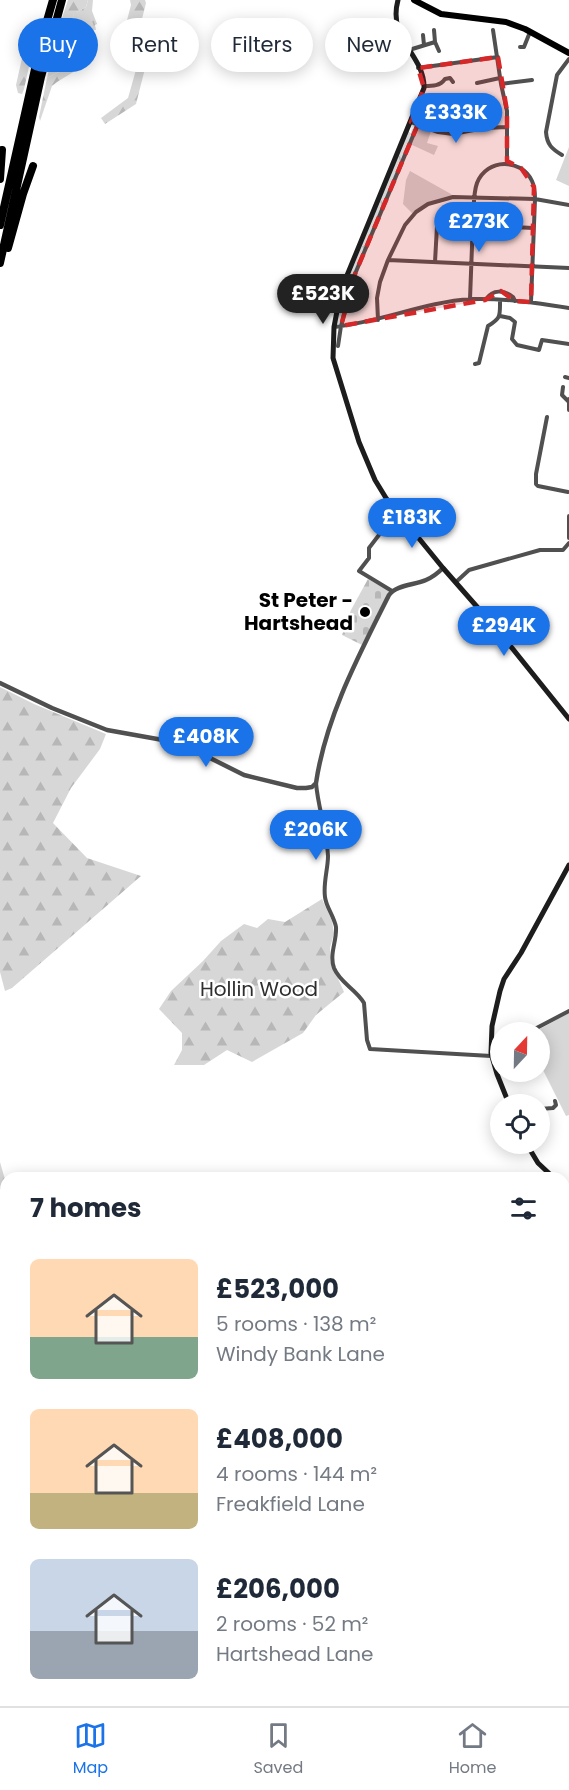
<!DOCTYPE html>
<meta charset="utf-8">
<style>
:root{--surface:#fff;--page:#f6f6f7;--text:#1f2937;--muted:#747a83;--line:#e0e1e3;--accent:#1a73e8}
body{margin:0;font-family:Poppins,sans-serif;background:var(--page);color:var(--text);height:100vh;display:flex;flex-direction:column;font-size:22px;white-space:nowrap}
*{box-sizing:border-box;margin:0}
p{font-size:20px;color:var(--muted)}
.icon{flex:none;width:33px;height:33px;fill:none;stroke:currentColor;stroke-width:2;stroke-linecap:round;stroke-linejoin:round}
.map{position:relative;flex:1;overflow:hidden}
.panel{position:absolute;left:0px;top:1172px;width:570px;height:536px;display:flex;flex-direction:column;background:var(--surface);border-radius:18px 18px 0 0;box-shadow:0 3px 15px #0003}
.panel>*{flex:none}
.hud{position:absolute;left:18px;top:18px;width:534px;height:54px;display:flex;gap:12px}
.needle{width:39px;rotate:22deg}
.fabs{position:absolute;left:490px;top:1022px;display:grid;gap:12px}
.fabs a{display:grid;place-items:center;width:60px;height:60px;border-radius:50%;background:var(--surface);box-shadow:0 3px 15px #0003;font-size:30px}
.price{position:absolute;translate:-50% -51px;padding:0 14px;border-radius:21px;background:var(--accent);color:#fff;font-size:20px;line-height:39px;filter:drop-shadow(0 2px 3px #0008)}
.price::after{content:'';position:absolute;left:50%;top:36px;width:18px;height:14px;margin-left:-9px;background:inherit;clip-path:polygon(0 0,100% 0,50% 100%)}
.price.on{background:#222;color:#fff}
ul{padding:0;list-style:none}
li{display:flex;align-items:center;gap:18px;height:150px;padding:0 30px}
li span{display:grid;place-items:center;flex:none;width:168px;height:120px;border-radius:9px;color:#555}
li>.icon{margin-inline-start:auto}
span .icon{width:72px;height:72px;fill:#fffc;stroke-width:1}
li b{font-size:26px}
h2{display:flex;justify-content:space-between;align-items:center;height:72px;padding:0 30px;font-size:26px}
.chip{padding:0 21px;border-radius:27px;background:var(--surface);box-shadow:0 3px 15px #0003;font-size:21px;line-height:54px}
.chip.on{background:var(--accent);color:#fff}
.dock{display:flex;justify-content:space-around;align-items:center;height:84px;border-top:2px solid var(--line);background:var(--surface);font-size:16px;color:var(--muted)}
.dock a{display:grid;justify-items:center;gap:3px}
.dock .on{color:var(--accent)}
.map>svg:first-child{display:block}
.grass{fill:url(#grass-tufts)}
.forest{fill:url(#forest-firs)}
.cemetery{fill:url(#cemetery-stones)}
.park{fill:#d7d7d7}
.garden{fill:url(#garden-furrows)}
.lines{fill:none;stroke-linecap:round;stroke-linejoin:round}
.stream{stroke:#9e9e9e;stroke-width:1.5}
.minor{stroke:#505050;stroke-width:4}
.tertiary{stroke:#505050;stroke-width:4.5}
.secondary{stroke:#1d1d1d;stroke-width:5}
.primary{stroke:#000;stroke-width:6}
.trunk{stroke:#000;stroke-width:7}
.motorway{stroke:#000;stroke-width:8}
.marked{fill:#d62828;fill-opacity:0.2;stroke:#d62828;stroke-width:4.5;stroke-dasharray:12 8;stroke-linejoin:round}
.poi-dot{fill:#000;stroke:#fff;stroke-width:2}
.labels{text-anchor:middle;stroke-width:5;stroke-linejoin:round;paint-order:stroke}
.poi-label{font-size:20px;font-weight:bold;fill:#000;stroke:#fff;text-anchor:end}
.park-label{font-size:20px;fill:#2e2e2e;stroke:#fff}
</style>
<div class="map">
<svg width="569" height="1706" viewBox="0 0 569 1706">
<defs>
<pattern id="grass-tufts" width="24" height="20" patternUnits="userSpaceOnUse" patternTransform="scale(1.5)"><rect width="24" height="20" fill="#d7d7d7"/><path d="M3 7l-1-3M5 7V3M7 7l1-3M15 17l-1-3M17 17v-4M19 17l1-3" fill="none" stroke="#b7b7b7"/></pattern>
<pattern id="forest-firs" width="22" height="20" patternUnits="userSpaceOnUse" patternTransform="scale(1.5)"><rect width="22" height="20" fill="#d7d7d7"/><path d="M5 1l3.5 6h-7zM16 11l3.5 6h-7z" fill="#b7b7b7"/></pattern>
<pattern id="cemetery-stones" width="16" height="16" patternUnits="userSpaceOnUse" patternTransform="scale(1.5)"><rect width="16" height="16" fill="#d7d7d7"/><path d="M2 7V4a2 2 0 0 1 4 0v3zM10 15v-3a2 2 0 0 1 4 0v3z" fill="#b7b7b7"/></pattern>
<pattern id="garden-furrows" width="10" height="10" patternUnits="userSpaceOnUse" patternTransform="scale(1.5)"><rect width="10" height="10" fill="#d7d7d7"/><path d="M-1 1l2-2M0 10L10 0M9 11l2-2" fill="none" stroke="#b7b7b7"/></pattern>
</defs>
<rect width="100%" height="100%" fill="#fff"/>
<path class="grass" d="M88,0H93L92,11L97,24L95,25L96,30L81,29L79,35H74L73,39H76L84,51L61,71L47,78L51,60L55,61L61,47L71,39L65,33H70L59,29V27L74,30L73,12H77L86,7Z
M412,129L415,130L355,274L341,326L334,327L337,308L407,131L411,133Z"/>
<path class="forest" d="M68,0H88L86,7L77,12H73L74,20L81,23L74,31L59,27Z
M130,0H145L146,3L142,19L133,33L126,24L131,5Z
M32,24L36,25L32,38L35,40L24,89L22,94L18,93L16,85L25,45L23,40L25,31Z
M58,30L65,33L71,39L70,44L61,47L55,61L51,60Z
M151,45L136,104L105,124L101,118L128,98L141,52Z
M84,51L89,55L88,63L57,82L52,86L40,121L39,117L47,78L61,71Z
M0,687L34,704L106,734L100,749L71,788L53,823L87,858L141,876L12,988L5,991L0,972Z
M322,899L332,921L334,933L330,948L331,963L344,992L316,1015L303,1033L252,1062L227,1050L204,1065H174L182,1050V1033L159,1009L171,991L203,961L221,941L244,924L257,928L268,919L285,922Z
M0,1162L6,1183V1267L0,1252Z
M6,1468V1509L0,1507V1472Z"/>
<path class="cemetery" d="M368,579L389,591L362,645L342,635L351,610Z"/>
<path class="park" d="M418,127L431,131L427,143L438,146L434,155L410,144Z
M569,147V186L556,180Z
M410,171L451,194L453,197L428,204L414,215L403,204L406,180Z
M569,1013V1115L566,1116L540,1064V1040L543,1038L538,1030Z"/>
<path class="garden" d="M569,1567V1625L564,1627V1568Z"/>
<g class="lines">
<path class="stream" d="M0,1205L2,1204L6,1236
M46,1701L47,1706"/>
<path class="minor" d="M434,30L435,42L439,51
M493,30L501,84L507,111V163
M423,35L424,45
M520,47H524L530,32
M409,50L435,42
M418,68L498,57
M477,83L500,78
M501,84L532,80
M424,86C433,86 440,86 445,79L450,78L453,82
M481,109L483,128
M411,122L438,132L453,134L484,128L507,127
M562,155C552,149 547,145 546,132L557,75L569,59
M473,225L533,228
M388,260L569,268
M435,262L437,226
M470,299C471,273 472,246 473,220C474,208 473,194 477,183C487,158 521,158 532,181C535,187 535,193 535,199L531,302
M486,299C493,289 504,290 513,297L515,301
M500,316L510,318L515,322L512,339L517,345L539,350L542,340L569,344
M378,320L377,298L380,282L388,260L405,225L416,212L428,204L453,197L535,199L569,205
M334,327C381,322 425,302 471,299C504,298 537,303 569,308
M338,346L341,326L355,274L418,124
M475,364L479,363L488,326C501,318 500,316 500,301
M565,377L569,378
M563,387L562,395L568,401
M569,399V410
M547,417L536,474V484L538,486L568,492
M569,516V538
M456,582L469,570L540,550H563L569,543
M392,591L359,571L369,558V548L382,531L399,515
M316,783C318,808 327,831 328,856C328,869 323,883 325,897C326,907 334,916 336,927C337,941 329,954 334,968C340,983 356,989 364,1003L367,1040L370,1049L491,1056
M529,1032L569,1011
M491,1053L501,1047
M540,1109L553,1108L556,1105L555,1101
M564,1377L569,1378"/>
<path class="tertiary" d="M0,683L52,708L107,730L174,742L208,757L244,775L297,788H306L312,787L316,783C326,716 359,655 389,595C396,585 415,585 426,580C433,577 438,573 443,568"/>
<path class="secondary" d="M398,0C387,40 425,55 424,88L341,290L334,327L333,358L359,442L375,480L386,498L443,568L500,633L569,719
M509,1104L497,1074L491,1053L492,1026L500,991L504,979L521,953L569,865
M526,1143L538,1163L554,1178
M564,1185L569,1188
M564,1634L569,1632"/>
<path class="primary" d="M414,0L441,14L506,22L525,29L569,53
M564,1650H569
M104,1701L127,1706
M309,1706L328,1701"/>
<path class="trunk" d="M0,1673L6,1675
M71,1701L80,1706"/>
<path class="motorway" d="M0,179L2,150
M0,225L42,38L53,0
M8,248L23,194L33,166
M0,263L41,77L62,0"/>
</g>
<path class="marked" d="M498,57L507,111V161L521,168L534,187L531,302L515,301L501,291L485,300L341,326L355,274L418,124L411,122L424,88L418,68Z"/>
<circle class="poi-dot" cx="365" cy="612" r="6"/>
<g class="labels">
<g class="poi-label">
<text x="353" y="607">St Peter -<tspan x="353" dy="23">Hartshead</tspan></text>
</g>
<g class="park-label">
<text x="259" y="996">Hollin Wood</text>
</g>
</g>
</svg>
<div class="fabs">
<a><svg class="needle" viewBox="-14 -14 28 28"><path d="M0-13l5 13h-10z" fill="#e53935"/><path d="M0 13l5-13h-10z" fill="#747a83"/></svg></a>
<a><svg class="icon" aria-label="locate" viewBox="0 0 24 24"><circle cx="12" cy="12" r="6"/><path d="M12 2v4M12 18v4M2 12h4M18 12h4"/></svg></a>
</div>
<b class="price" style="left:456px;top:144px">£333K</b>
<b class="price" style="left:479px;top:253px">£273K</b>
<b class="price on" style="left:323px;top:325px">£523K</b>
<b class="price" style="left:412px;top:549px">£183K</b>
<b class="price" style="left:504px;top:657px">£294K</b>
<b class="price" style="left:206px;top:768px">£408K</b>
<b class="price" style="left:316px;top:861px">£206K</b>
<div class="hud">
<a class="chip on">Buy</a>
<a class="chip">Rent</a>
<a class="chip">Filters</a>
<a class="chip">New</a>
</div>
<section class="panel">
<h2>7 homes<svg class="icon" aria-label="filters" viewBox="0 0 24 24"><path d="M4 7h16M4 17h16"/><circle cx="9" cy="7" r="2"/><circle cx="15" cy="17" r="2"/></svg></h2>
<ul>
<li><span style="background:linear-gradient(#ffd9b3 65%,#7fa58c 0)"><svg class="icon" aria-label="home" viewBox="0 0 24 24"><path d="M3 11l9-7 9 7M6 9v11h12V9"/></svg></span><div><b>£523,000</b><p>5 rooms · 138 m²</p><p>Windy Bank Lane</p></div></li>
<li><span style="background:linear-gradient(#ffd9b3 70%,#c2b280 0)"><svg class="icon" aria-label="home" viewBox="0 0 24 24"><path d="M3 11l9-7 9 7M6 9v11h12V9"/></svg></span><div><b>£408,000</b><p>4 rooms · 144 m²</p><p>Freakfield Lane</p></div></li>
<li><span style="background:linear-gradient(#c9d6e8 60%,#9aa5b1 0)"><svg class="icon" aria-label="home" viewBox="0 0 24 24"><path d="M3 11l9-7 9 7M6 9v11h12V9"/></svg></span><div><b>£206,000</b><p>2 rooms · 52 m²</p><p>Hartshead Lane</p></div></li>
</ul>
</section>
</div>
<nav class="dock">
<a class="on"><svg class="icon" aria-label="map" viewBox="0 0 24 24"><path d="M3 6l6-2 6 2 6-2v14l-6 2-6-2-6 2zM9 4v14M15 6v14"/></svg>Map</a>
<a><svg class="icon" aria-label="saved" viewBox="0 0 24 24"><path d="M7 4h10v16l-5-4-5 4z"/></svg>Saved</a>
<a><svg class="icon" aria-label="home" viewBox="0 0 24 24"><path d="M3 11l9-7 9 7M6 9v11h12V9"/></svg>Home</a>
</nav>
